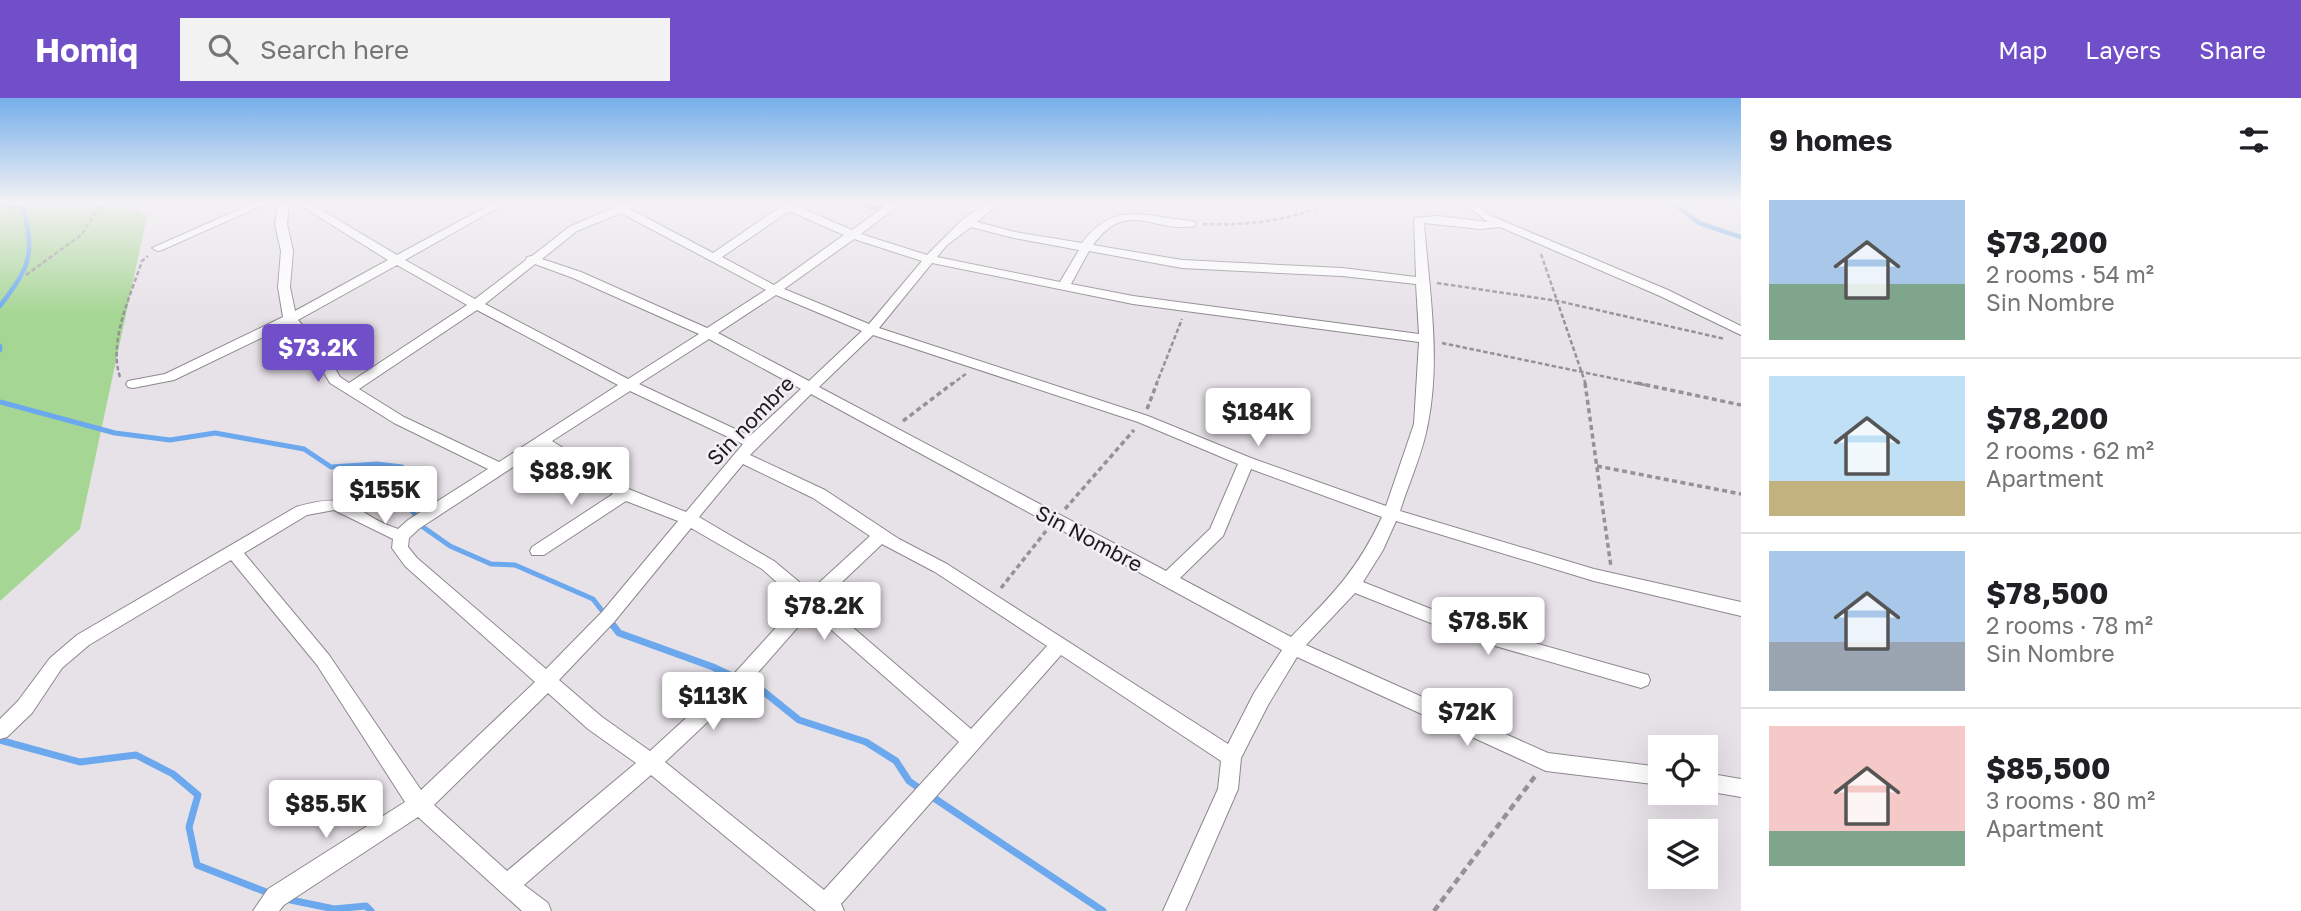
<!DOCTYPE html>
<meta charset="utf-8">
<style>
:root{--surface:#fff;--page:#f2f2f2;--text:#202124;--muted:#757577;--line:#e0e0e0;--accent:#704fc8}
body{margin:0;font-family:"Golos Text",sans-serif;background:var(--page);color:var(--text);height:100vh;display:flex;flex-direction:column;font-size:26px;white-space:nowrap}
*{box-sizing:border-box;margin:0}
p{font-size:23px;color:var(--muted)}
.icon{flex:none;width:38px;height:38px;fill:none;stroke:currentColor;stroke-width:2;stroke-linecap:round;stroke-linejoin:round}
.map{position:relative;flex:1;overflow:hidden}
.sheet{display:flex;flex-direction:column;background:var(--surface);width:560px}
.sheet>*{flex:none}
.fabs{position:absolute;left:1648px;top:637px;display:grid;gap:14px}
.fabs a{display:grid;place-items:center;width:70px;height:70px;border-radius:0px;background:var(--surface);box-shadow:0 7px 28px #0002;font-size:35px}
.price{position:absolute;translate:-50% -60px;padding:0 16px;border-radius:7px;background:#fff;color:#222;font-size:23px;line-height:46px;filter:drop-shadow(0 2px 4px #0008)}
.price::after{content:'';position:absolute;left:50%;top:42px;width:21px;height:16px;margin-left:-10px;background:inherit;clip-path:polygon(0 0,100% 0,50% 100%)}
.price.selected{background:var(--accent);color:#fff}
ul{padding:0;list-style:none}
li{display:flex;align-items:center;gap:21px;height:175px;padding:0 28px}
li+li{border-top:2px solid var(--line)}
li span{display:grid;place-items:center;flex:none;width:196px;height:140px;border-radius:0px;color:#555}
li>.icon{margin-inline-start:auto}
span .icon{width:84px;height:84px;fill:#fffc;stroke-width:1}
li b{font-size:30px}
h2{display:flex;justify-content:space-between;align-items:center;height:84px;padding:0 28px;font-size:30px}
header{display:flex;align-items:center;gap:42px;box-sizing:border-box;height:98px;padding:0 35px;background:var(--accent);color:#fff}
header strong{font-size:33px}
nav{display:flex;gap:38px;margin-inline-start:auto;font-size:24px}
.search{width:490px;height:63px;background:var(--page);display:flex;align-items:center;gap:18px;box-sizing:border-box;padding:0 24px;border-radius:0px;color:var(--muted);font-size:26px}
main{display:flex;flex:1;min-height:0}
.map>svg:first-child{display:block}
.green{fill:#a5d693}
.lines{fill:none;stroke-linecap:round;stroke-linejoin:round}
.stream-far2{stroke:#6ba8ee;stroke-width:4.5}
.stream-far1{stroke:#6ba8ee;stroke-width:5}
.stream{stroke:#6ba8ee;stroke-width:7}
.street-casing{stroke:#8c888d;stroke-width:2}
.path-far2{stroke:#959196;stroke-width:2.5;stroke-dasharray:4.5 2.5;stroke-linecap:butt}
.path-far1{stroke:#959196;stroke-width:3.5;stroke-dasharray:5 3.5;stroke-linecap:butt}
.path{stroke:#959196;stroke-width:4.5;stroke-dasharray:7 4.5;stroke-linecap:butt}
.street{fill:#fff;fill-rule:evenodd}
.wall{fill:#928d91}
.shaded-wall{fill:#777376}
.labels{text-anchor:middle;stroke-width:5;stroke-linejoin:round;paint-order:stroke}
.street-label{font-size:21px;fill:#1c1a1c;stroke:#f4eff6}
</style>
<header>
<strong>Homiq</strong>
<div class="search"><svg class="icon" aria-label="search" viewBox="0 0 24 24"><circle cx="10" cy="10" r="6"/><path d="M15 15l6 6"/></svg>Search here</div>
<nav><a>Map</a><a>Layers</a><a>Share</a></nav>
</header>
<main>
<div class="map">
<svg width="1741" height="813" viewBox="0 0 1741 813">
<rect width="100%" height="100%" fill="#e7e2e8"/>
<path class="green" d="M0,104H125L147,118L80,431L0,503Z"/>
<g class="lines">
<path class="stream-far2" d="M1672,104L1699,125L1741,139
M0,105L23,111C37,158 27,172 0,208
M0,248V252"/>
<path class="stream-far1" d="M0,304L115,335L170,342L215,335L304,351L331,369L377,366L402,369L401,396L423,429L450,448L491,466L515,467L593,501L607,519"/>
<path class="stream" d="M605,517L619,535L713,569L763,593L799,622L866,644L896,663L909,683L923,693
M0,642L80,664L136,657L173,676L198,697L189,729L197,767L271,796
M931,698L1103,813
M286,801L334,811L366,808L371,813"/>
<defs>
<path id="street" d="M256,104H270L162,152L158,153L152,150Z
M279,104H289L287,126L293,153L290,189L295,213L388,162L295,104H308L397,157L495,104H508L405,162L475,201L526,162L527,159L532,158L569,129L613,110L604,104L622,106L642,104L630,111L713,155L780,109L772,104H799L796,108L852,132L891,104H903L861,136L927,157L962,122L988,104H1000L977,124L1015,134L1082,145C1114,102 1145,119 1191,123L1195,124V128C1152,135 1127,100 1093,147L1182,162L1342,170L1416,179L1414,120L1438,118L1488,124L1462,104H1474L1489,117L1668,192L1741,228V237L1660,198L1500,129L1480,131L1424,125C1429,190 1441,260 1428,325C1423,355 1409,384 1400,413L1594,471L1741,504V518L1594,483L1396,423L1383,452L1363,484L1474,528L1648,577L1650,582L1648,587L1641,590L1471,541L1355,495L1306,547L1548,655L1661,669V687L1546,673L1297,559L1268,607L1241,660L1238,691L1185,813H1163L1218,691L1221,663L1061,557L841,806L844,813H816L651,677L524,787L548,805L551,813H522L418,719L284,807L279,813H253L268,791L405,704L317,567L231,462L89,547L62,570L32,615L7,639L0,641V621L18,603L50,560L77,537L296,409C358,391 350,415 398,431L408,422L488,371L394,325L330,285L314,258L288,227L174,282L133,290L128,289L126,286L128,283L165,276L283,219L278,189L281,153L275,126ZM789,113L844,137L774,187L722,159ZM621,115L766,192L707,230L581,174L542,161L577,133ZM971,129L1014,140L1079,152L1060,184L937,159L947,147ZM854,141L922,163L869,226L784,191ZM1089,153L1182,170L1342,178L1416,186L1419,236L1133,198L1071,186ZM932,165L1133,206L1419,244L1414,326L1386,408L1251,360L1148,318L879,230ZM535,166L573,180L699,236L628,281L485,206ZM397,167L467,207L349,285L340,279L325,253L298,222ZM776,197L862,233L809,283L718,235ZM477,212L618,287L499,364L404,319L359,291ZM873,237L1138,324L1238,366L1210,431L1166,473L819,289ZM709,241L801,291L750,338L639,286ZM630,293L743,346L686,414L631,392L552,343ZM811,296L1282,552L1254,595L1228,646L947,466L899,441L825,392L750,357ZM542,350L613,396L532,449L530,453L532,457H544L626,403L678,423L602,514L546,571L417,460L408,449L409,440L420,430ZM743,366L813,400L870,438L810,493L774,463L699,419ZM1251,371L1382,419C1357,473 1331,498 1291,539L1180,480L1223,438ZM334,412L393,441L392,450L405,468L535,584L421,692L329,557L244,455L307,417ZM691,430L762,471L799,504L733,577L650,653L602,619L559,582L614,524ZM882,446L935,474L1047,548L971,631L822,503ZM811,514L959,644L824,792L665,664L747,587ZM548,595L588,631L636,665L507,773L434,707Z
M1706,675L1741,681V699L1706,693Z"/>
</defs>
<use href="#street" class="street-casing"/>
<path class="path-far2" d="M1203,126C1248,128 1292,122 1333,104
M1541,156L1586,287
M26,177L81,137L103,104
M1437,185L1558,203L1725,241
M1442,245L1645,287
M120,279C108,243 131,197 142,163L148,158
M951,287L967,275
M1156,287L1182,221"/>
<path class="path-far1" d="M1585,285L1611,469
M1637,285L1741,307
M1147,311L1157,285
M903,323L953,285
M1597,368L1741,396
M1065,411L1134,332
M1001,490L1046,433"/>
<path class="path" d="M1434,813L1536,677"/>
<use href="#street" class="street"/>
</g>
<path class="wall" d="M849,104H888L877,113Z"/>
<path class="shaded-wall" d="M877,104H888L877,113Z"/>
<linearGradient id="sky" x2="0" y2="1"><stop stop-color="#76afea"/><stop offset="0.48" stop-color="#f4f2f5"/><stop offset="1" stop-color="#f4f2f5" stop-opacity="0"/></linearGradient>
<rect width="1741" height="218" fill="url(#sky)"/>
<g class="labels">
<g class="street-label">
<text transform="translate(751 323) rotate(-46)" y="7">Sin nombre</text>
<text transform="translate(1089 441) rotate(28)" y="7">Sin Nombre</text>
</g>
</g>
</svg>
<div class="fabs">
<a><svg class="icon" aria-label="locate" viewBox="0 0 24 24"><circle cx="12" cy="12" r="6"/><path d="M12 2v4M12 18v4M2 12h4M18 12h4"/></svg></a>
<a><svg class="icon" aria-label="layers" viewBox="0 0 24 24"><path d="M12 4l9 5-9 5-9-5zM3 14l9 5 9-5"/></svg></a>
</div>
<b class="price selected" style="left:318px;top:286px">$73.2K</b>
<b class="price" style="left:1258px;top:350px">$184K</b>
<b class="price" style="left:571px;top:409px">$88.9K</b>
<b class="price" style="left:385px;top:428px">$155K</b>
<b class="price" style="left:824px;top:544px">$78.2K</b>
<b class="price" style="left:1488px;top:559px">$78.5K</b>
<b class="price" style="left:713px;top:634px">$113K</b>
<b class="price" style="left:1467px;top:650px">$72K</b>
<b class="price" style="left:326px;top:742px">$85.5K</b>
</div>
<section class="sheet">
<h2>9 homes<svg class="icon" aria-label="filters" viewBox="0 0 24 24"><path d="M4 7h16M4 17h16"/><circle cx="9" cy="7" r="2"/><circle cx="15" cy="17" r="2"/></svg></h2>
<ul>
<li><span style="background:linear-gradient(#a9c7e8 60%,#7fa58c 0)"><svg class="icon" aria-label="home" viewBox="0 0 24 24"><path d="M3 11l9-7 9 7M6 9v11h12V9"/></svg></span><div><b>$73,200</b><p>2 rooms · 54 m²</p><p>Sin Nombre</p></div></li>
<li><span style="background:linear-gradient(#bfe0f5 75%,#c2b280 0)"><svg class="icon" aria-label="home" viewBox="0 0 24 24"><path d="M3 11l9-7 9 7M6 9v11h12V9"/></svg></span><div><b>$78,200</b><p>2 rooms · 62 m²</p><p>Apartment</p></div></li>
<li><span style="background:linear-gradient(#a9c7e8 65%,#9aa5b1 0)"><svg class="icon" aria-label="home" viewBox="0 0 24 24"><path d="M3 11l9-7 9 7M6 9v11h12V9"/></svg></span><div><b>$78,500</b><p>2 rooms · 78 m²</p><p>Sin Nombre</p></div></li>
<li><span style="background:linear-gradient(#f6c9c9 75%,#7fa58c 0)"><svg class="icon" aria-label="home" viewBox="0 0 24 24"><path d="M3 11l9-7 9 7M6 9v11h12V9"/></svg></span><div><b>$85,500</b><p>3 rooms · 80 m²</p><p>Apartment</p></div></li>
</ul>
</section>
</main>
